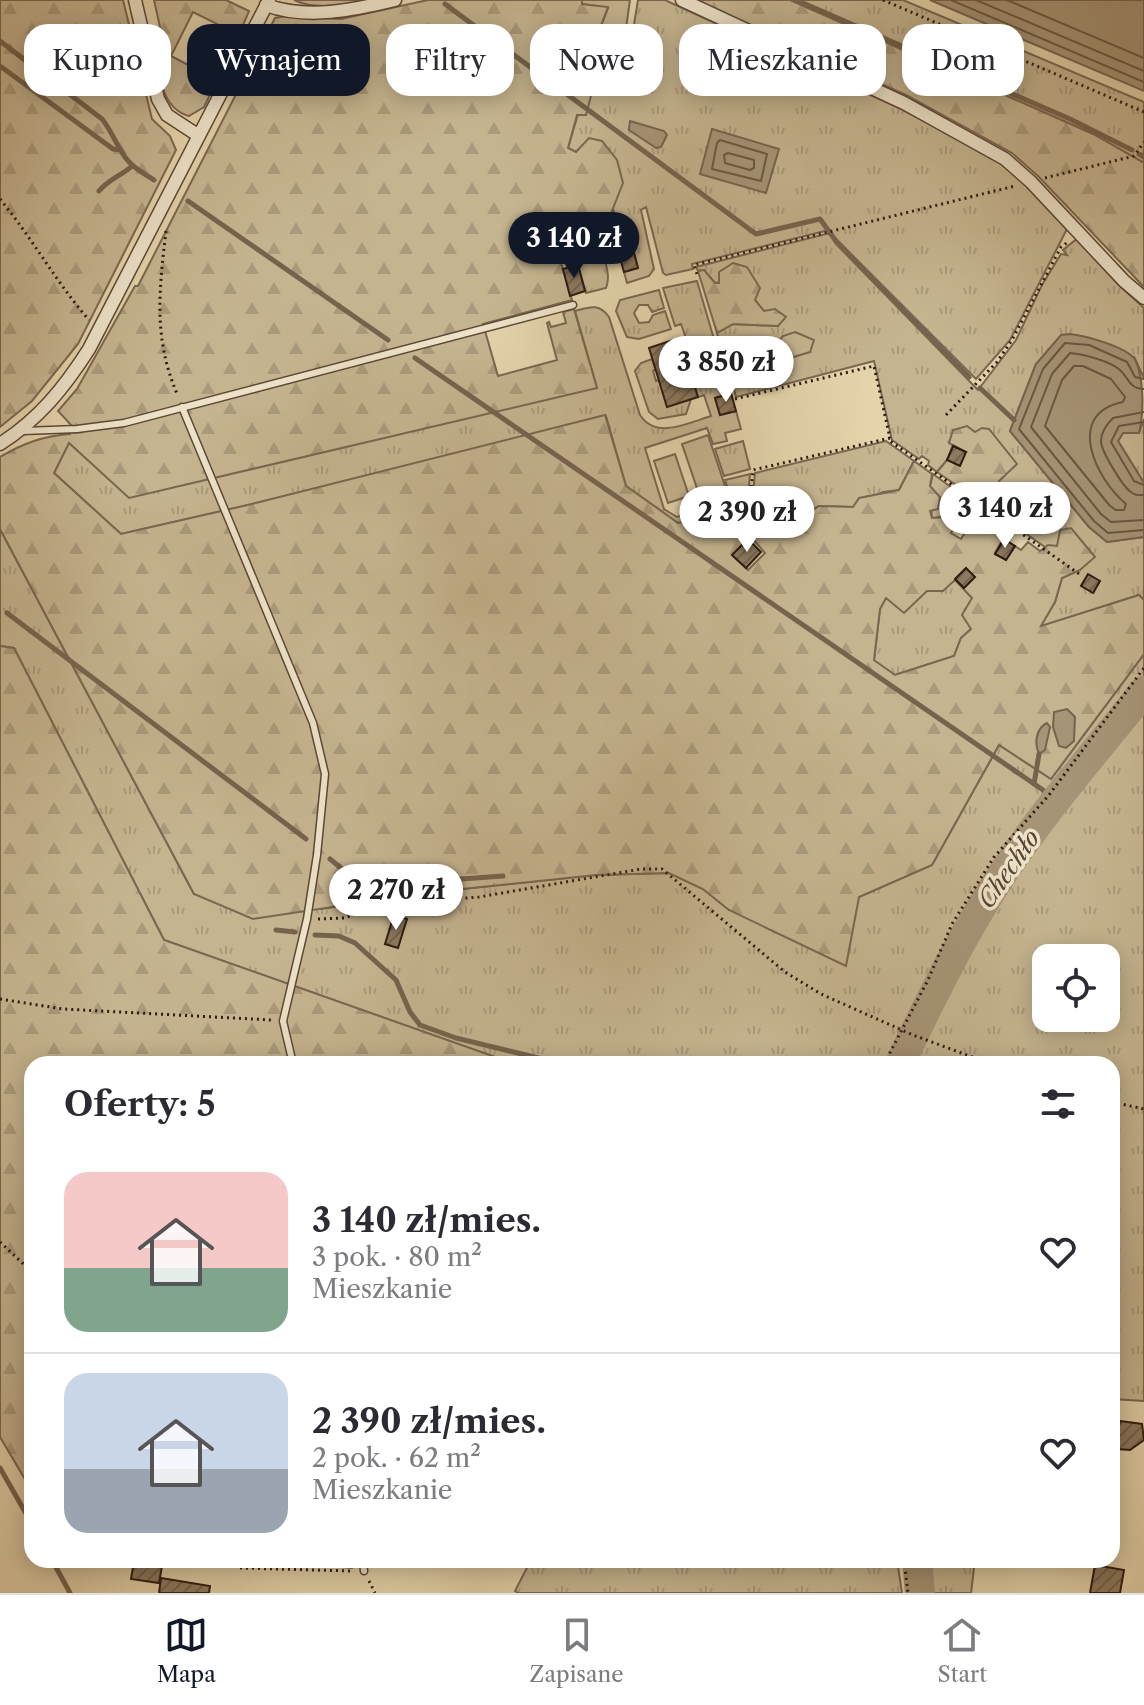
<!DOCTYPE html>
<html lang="pl">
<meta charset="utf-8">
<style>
:root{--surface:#fff;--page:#f7f7f7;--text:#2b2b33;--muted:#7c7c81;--line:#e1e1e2;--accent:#111827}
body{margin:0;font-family:"Libre Caslon Text",serif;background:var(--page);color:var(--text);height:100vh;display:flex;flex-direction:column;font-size:30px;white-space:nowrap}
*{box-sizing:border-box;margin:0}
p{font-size:26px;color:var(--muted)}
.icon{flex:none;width:44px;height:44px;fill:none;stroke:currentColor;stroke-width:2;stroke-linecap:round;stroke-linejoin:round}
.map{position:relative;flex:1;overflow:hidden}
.panel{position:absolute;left:24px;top:1056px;width:1096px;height:512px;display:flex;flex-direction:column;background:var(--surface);border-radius:24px;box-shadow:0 4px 20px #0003}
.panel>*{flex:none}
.guide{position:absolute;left:24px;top:24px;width:1096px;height:72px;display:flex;gap:16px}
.buttons{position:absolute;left:1032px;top:944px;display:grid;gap:16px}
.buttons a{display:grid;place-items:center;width:88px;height:88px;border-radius:16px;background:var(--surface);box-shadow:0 4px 20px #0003;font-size:40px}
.price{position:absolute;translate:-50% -68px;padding:0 18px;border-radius:28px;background:#fff;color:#222;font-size:26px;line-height:52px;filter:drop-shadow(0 2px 4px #0008)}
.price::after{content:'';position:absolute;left:50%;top:48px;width:24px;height:18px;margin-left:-12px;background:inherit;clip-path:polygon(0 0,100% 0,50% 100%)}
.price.selected{background:var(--accent);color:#fff}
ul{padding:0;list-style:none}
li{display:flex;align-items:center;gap:24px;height:200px;padding:0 40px}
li+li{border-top:2px solid var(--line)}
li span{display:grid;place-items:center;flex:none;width:224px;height:160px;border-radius:24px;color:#555}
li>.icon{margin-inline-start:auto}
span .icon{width:96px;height:96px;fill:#fffc;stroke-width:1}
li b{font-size:34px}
h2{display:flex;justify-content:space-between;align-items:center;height:96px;padding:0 40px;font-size:34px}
.pill{padding:0 28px;border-radius:24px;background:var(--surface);box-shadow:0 4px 20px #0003;font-size:28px;line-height:72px}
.pill.selected{background:var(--accent);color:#fff}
.tabs{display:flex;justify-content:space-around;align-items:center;height:112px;border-top:2px solid var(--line);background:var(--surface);font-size:22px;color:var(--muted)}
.tabs a{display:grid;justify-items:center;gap:4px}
.tabs .selected{color:var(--accent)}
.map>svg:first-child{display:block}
.grass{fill:url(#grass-tufts);stroke:#7a6750;stroke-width:2;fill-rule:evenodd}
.forest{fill:url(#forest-firs);stroke:#7a6750;stroke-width:2;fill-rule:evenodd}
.pitch{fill:#c5b490;stroke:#7a6750;stroke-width:2}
.water{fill:#a69476;stroke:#76634d;stroke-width:2}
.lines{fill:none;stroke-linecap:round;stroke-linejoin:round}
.shore{stroke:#6a5742;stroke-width:2}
.stream{stroke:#76634d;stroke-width:5}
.river{stroke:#a69476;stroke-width:30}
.building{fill:url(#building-hatch);stroke:#2e1a0f;stroke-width:2}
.lane-casing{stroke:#5c4836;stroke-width:9}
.street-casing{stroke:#5c4836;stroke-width:15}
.path{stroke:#2e1a0f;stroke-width:3;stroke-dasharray:2 4;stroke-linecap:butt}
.lane{stroke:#ede2c8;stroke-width:6}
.street{stroke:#ede2c8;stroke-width:12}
.labels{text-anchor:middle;stroke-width:7;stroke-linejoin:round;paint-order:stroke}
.water-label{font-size:24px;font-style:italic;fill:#584533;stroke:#ede2c8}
</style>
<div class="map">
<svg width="1144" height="1593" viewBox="0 0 1144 1593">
<defs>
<pattern id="grass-tufts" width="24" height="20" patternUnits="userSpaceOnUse" patternTransform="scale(2)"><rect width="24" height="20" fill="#c5b490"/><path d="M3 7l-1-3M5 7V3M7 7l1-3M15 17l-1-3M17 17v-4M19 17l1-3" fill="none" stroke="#aa9a7b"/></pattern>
<pattern id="forest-firs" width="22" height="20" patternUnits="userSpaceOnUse" patternTransform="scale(2)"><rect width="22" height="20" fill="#c5b490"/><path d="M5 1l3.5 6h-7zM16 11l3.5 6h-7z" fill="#aa9a7b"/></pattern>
<pattern id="building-hatch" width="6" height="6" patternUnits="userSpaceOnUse" patternTransform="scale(2)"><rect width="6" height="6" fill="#8d7a60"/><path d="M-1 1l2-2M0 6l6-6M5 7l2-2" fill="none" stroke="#74634e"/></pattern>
</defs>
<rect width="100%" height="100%" fill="#e4d3ab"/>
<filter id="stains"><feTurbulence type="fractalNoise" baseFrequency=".0025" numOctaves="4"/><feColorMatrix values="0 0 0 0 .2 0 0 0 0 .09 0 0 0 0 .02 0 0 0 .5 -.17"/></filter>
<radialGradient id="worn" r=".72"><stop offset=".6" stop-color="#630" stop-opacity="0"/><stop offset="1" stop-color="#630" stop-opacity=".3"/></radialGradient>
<path class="grass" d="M294,0H371C347,4 317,11 294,0Z
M582,0H630L618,85L652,92L661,48L634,43L631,56L629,55L638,0H665L901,109L976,148L1004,166L1033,190L1068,227L1010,340L976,379L830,233L835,243L978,390L1016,340L1042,285L1061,254L1067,255L1063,250L1078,238L1121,287L1144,308V378L1134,357L1036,364L1010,431L1089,527L1107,542L1144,537V600L1139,595L1040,627L1055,602L1062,578L1080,570L1058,546L1045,547L962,489C996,481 997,485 1014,516L1029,508L1018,489L1002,488L975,432L949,442L953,446L947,460L937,472L928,465L929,461L922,456L919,459L892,440L874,361L736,397L733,386L764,377L769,364L810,352L783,336L771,351L725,360L717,333L733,324L778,326L775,310L764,312L755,300L720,282L715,283L704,270L698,271L696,267L830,233L829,230L692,264L693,269L666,275L663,273L646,207L641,210L654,269L649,276L627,283L624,272L638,268L628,230L619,224L609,227L608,221L614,211L576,152L568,148L578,114L586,115L591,92L584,91L594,44L608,8L581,4Z
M790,0H903L1144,102V163L1093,134Z
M567,224L576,229L564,233L566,240L588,236C602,244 612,274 606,288L586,293L578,265L573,266L569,254L559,257L550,229Z
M697,281L730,394L715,398L720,415L736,411L741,429L725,433L727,441L713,444L707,428L645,448L664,509L677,517L731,498L725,480L750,474L746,520L738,519L725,510L713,514L712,531L706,533L692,521L678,523L626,486L606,416L248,505L121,534L54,473L69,442L597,388L575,311C590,307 599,303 609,317L640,415C656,440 688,423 711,416L704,395L698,397L681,344L687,341L681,324L675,326L663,288Z
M659,290L664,308L652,312L648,305H639L634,313L639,323L649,322L653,315L665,311L671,329L639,339L627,337L616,311L620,300Z
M652,359L656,369L653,371L656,381L659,380L667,407L691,399L686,414L658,419L649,412L635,371L641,363Z
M1144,419V483L1118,441L1123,433H1139Z
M743,441L750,469L724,476L715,449Z
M886,441L914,461L899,490L883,492L853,507L819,506L805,515L784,517V524L779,529L772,524L754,494L751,537L749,536L755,473Z
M933,474L959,493L950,503L944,517L932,518L930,486Z
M974,504L997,520L991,532H976L963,522Z
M0,529L194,894L320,909L433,892L596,875L669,873L703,889L729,910L859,897L932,865L999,745L1051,779L1144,654V683L993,878L969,914L895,1064H515L164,940L14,648L0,646Z
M955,579L972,598L971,629L961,638L954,656L895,675L874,661L880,609L886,597L904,612L927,590Z
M1144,702V1401L1112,1399V1064H905L989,908ZM1046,958H1106V1018H1046Z
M531,1560H897L902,1593H518L515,1591Z
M923,1560H975L971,1593H927Z"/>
<path class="forest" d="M0,0H123L152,119L170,136L176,150L78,344L32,401L0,427Z
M154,0H226L249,11L239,35L193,12L171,56L217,80L204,107L189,116C160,108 159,71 153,46L162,36Z
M428,0H582V4L608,7L594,44L584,90L592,92L586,115H577L568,148L576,152L589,138L602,141L617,160L623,183L608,221L576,229L567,224L551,229L572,300L483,324L498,376L557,360L547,323L549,322L551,327L566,323L563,312L574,309L597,388L129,498L69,443L54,473L121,534L248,505L605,415L626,486L678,523L692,521L706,533L712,531L713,514L725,510L738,519L746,520L745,542L732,555L748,570L765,553L751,537L754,493L765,498L780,515L773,524L779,529L784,524V517L805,515L819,506L853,507L859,498L899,490L914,461L932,474L930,486L940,497L938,509L930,511L932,518L944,517L950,503L959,493L974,504L963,522L959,520L951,533L961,539L969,526L976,532H991L997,520L1009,529L995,553L1006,560L1015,546L1021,550L1028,542L1040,551L1048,545L1057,546L1060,530L1071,528L1095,557L1080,570L1062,578L1055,602L1041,626L1139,595L1144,600V654L1051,779L999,745L932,865L859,897L846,966L729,910L703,889L669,873L596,875L433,892L253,919L194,894L0,529V457C24,443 43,436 70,434L72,426L58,411L77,389L135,286H138L275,18L286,16L341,19ZM955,580L972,598L962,615L971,629L961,638L954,656L895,675L874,660L880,609L886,598L904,613L927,591H943Z
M695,0H790L1093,134L1144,163V287L1039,177L1012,153L906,95Z
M733,263L747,267L760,288L755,300L764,311L775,309L786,317L778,326L733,324L717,333L698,271L704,270L715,283H719V272Z
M795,332L814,340L810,352L770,364L764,377L733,386L725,360L771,351L783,336Z
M967,426L975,432L982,428L989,429L1017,464L999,481L1001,487L1017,489L1023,496L1007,504L997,498L995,487L987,483L962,489L937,472L947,460L966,452L949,443L953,430Z
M0,646L14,648L164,940L515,1064H32V1491L0,1437Z
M188,1560H358L352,1568L329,1566L201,1564Z"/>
<path class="pitch" d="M708,435L727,492L701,500L682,444Z
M675,454L689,496L668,503L654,461Z"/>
<path class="water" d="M930,0H1144V91Z
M630,121L664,131L667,135L661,147L656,148L629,130Z
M712,129L779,149L766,193L700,174Z
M1070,334C1086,336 1124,346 1135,359C1144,378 1144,412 1139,433H1123L1118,441L1144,483V537L1107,542L1089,527L1010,431L1036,364L1061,335Z
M1067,709L1075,717L1074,741L1066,748L1059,746L1053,727L1054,712Z
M1047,723L1050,727L1045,750L1039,754C1034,743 1036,728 1047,723Z"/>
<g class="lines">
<path class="shore" d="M951,0L1144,82
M976,0L1144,71
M1007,0L1144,58
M720,140L767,154L761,181L712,169L717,143Z
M728,153L754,160V168L750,170L725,163L724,155Z
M1074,366H1083L1111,379L1125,397L1123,402C1064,414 1096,479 1126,504L1124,510H1116L1110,506L1045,426L1062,380Z
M1144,379L1135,377L1127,362L1089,345L1065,343L1043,369L1019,429L1094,521L1108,533L1144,530
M1144,389C1128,388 1130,379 1120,370C1110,361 1083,354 1070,353L1052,374L1031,427L1101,514L1111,522L1144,520
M1144,412L1113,418C1107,424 1101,432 1101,441C1101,451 1123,487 1131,492C1136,496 1138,495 1144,495
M1144,422L1119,426L1111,442L1134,481L1144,485"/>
<path class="stream" d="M796,0L1070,119L1132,150
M445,4L756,234L820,219L836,241L969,377
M0,41L102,119C111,130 115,142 123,154C130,166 143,173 154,180
M0,66L113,149L121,150
M1139,154L1144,157
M99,191C109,179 121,176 132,166
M188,201L388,340
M415,358L1056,799
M980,388L1014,420
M7,613L306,839
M1034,784L1039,754
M330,859L363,886L503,876
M276,930L295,932
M315,935L339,936L355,943L396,980L410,1012L420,1025L456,1038L563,1064
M0,1468L32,1524
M52,1560L70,1593
M917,1566L923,1568"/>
<path class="river" d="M900,1064C931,998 964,931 1005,870C1047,807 1097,750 1144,691
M917,1560L920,1593"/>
</g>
<path class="building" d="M633,43L661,47L656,77L628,72Z
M628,230L638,268L624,272L613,234Z
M578,265L585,291L570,296L563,269Z
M679,338L698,397L667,407L649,348Z
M731,393L736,411L720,415L715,398Z
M953,446L966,452L960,466L947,460Z
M1023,496L1029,508L1014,516L1007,504Z
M748,539L761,552L746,568L732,555Z
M1004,539L1015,546L1006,560L995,554Z
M966,568L975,577L964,588L955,579Z
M1088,574L1100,581L1093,593L1081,586Z
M394,915L407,919L398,948L385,944Z
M1120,1421L1142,1424L1144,1440L1130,1450L1117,1449V1444L1112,1443V1425L1119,1426Z
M134,1561L162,1566L159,1583L131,1579Z
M1095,1565L1124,1570L1120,1593H1090Z
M161,1578L210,1586L209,1593H159Z"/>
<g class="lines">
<defs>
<path id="lane" d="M182,407L313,723L325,774L317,855L307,919L283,1021L293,1064
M23,431L77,429L124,423L573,305
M363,1560L364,1571"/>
<path id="street" d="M135,0L158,99L167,115L199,136
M682,0L904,103L1005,159L1031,182L1124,281L1144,298
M266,5C307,20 354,10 395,0
M0,444C39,419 64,388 89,349L269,0"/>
</defs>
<use href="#lane" class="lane-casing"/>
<use href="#street" class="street-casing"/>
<path class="path" d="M883,0L1144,112
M1045,178L1134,156L1144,142
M0,199C32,238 56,282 89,320
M166,231C159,291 153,339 178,396
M697,274L694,265L1015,186
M735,399L874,366L890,438
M946,415L997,362L1012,340L1061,247L1068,242
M747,535L753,470L890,438V441L1082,576
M318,919L344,918L381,905L479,897L641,869H662L785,972L821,994L913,1035L991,1064
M0,999L63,1009L271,1020
M884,1064L928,980L952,924L994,857L1049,795L1144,668
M1112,1102L1144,1109
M0,1242L32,1272
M904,1560L908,1593
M240,1568L352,1571
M369,1581L375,1593"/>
<use href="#lane" class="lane"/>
<use href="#street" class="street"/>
</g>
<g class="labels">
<g class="water-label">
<text transform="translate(1009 869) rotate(-55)" y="8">Chechło</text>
</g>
</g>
<rect width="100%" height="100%" filter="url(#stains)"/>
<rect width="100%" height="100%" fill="url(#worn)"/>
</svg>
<div class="buttons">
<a><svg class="icon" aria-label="locate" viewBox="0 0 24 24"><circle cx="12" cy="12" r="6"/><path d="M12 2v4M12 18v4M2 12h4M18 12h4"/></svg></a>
</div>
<b class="price selected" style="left:574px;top:280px">3 140 zł</b>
<b class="price" style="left:726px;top:404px">3 850 zł</b>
<b class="price" style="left:1005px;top:550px">3 140 zł</b>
<b class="price" style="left:747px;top:554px">2 390 zł</b>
<b class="price" style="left:396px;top:932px">2 270 zł</b>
<div class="guide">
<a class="pill">Kupno</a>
<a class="pill selected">Wynajem</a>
<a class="pill">Filtry</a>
<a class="pill">Nowe</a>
<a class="pill">Mieszkanie</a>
<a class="pill">Dom</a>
</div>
<section class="panel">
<h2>Oferty: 5<svg class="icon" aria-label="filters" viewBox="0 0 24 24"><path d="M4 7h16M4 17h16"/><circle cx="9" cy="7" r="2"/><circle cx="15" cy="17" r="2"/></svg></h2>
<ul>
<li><span style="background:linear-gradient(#f6c9c9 60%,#7fa58c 0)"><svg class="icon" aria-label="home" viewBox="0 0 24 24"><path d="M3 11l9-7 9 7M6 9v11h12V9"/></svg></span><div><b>3 140 zł/mies.</b><p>3 pok. · 80 m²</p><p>Mieszkanie</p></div><svg class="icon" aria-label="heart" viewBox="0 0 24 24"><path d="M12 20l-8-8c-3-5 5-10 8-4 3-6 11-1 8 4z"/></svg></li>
<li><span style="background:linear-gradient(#c9d6e8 60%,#9aa5b1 0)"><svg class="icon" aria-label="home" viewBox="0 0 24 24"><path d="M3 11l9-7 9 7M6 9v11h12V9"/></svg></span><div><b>2 390 zł/mies.</b><p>2 pok. · 62 m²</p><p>Mieszkanie</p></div><svg class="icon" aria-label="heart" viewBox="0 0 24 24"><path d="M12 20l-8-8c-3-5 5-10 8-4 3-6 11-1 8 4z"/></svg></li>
</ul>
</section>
</div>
<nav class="tabs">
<a class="selected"><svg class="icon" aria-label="map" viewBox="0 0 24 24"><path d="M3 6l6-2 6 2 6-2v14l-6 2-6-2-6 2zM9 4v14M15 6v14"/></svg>Mapa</a>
<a><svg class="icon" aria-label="saved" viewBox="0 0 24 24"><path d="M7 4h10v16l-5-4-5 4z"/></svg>Zapisane</a>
<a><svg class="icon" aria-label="home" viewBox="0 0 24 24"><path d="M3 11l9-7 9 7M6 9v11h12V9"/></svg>Start</a>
</nav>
